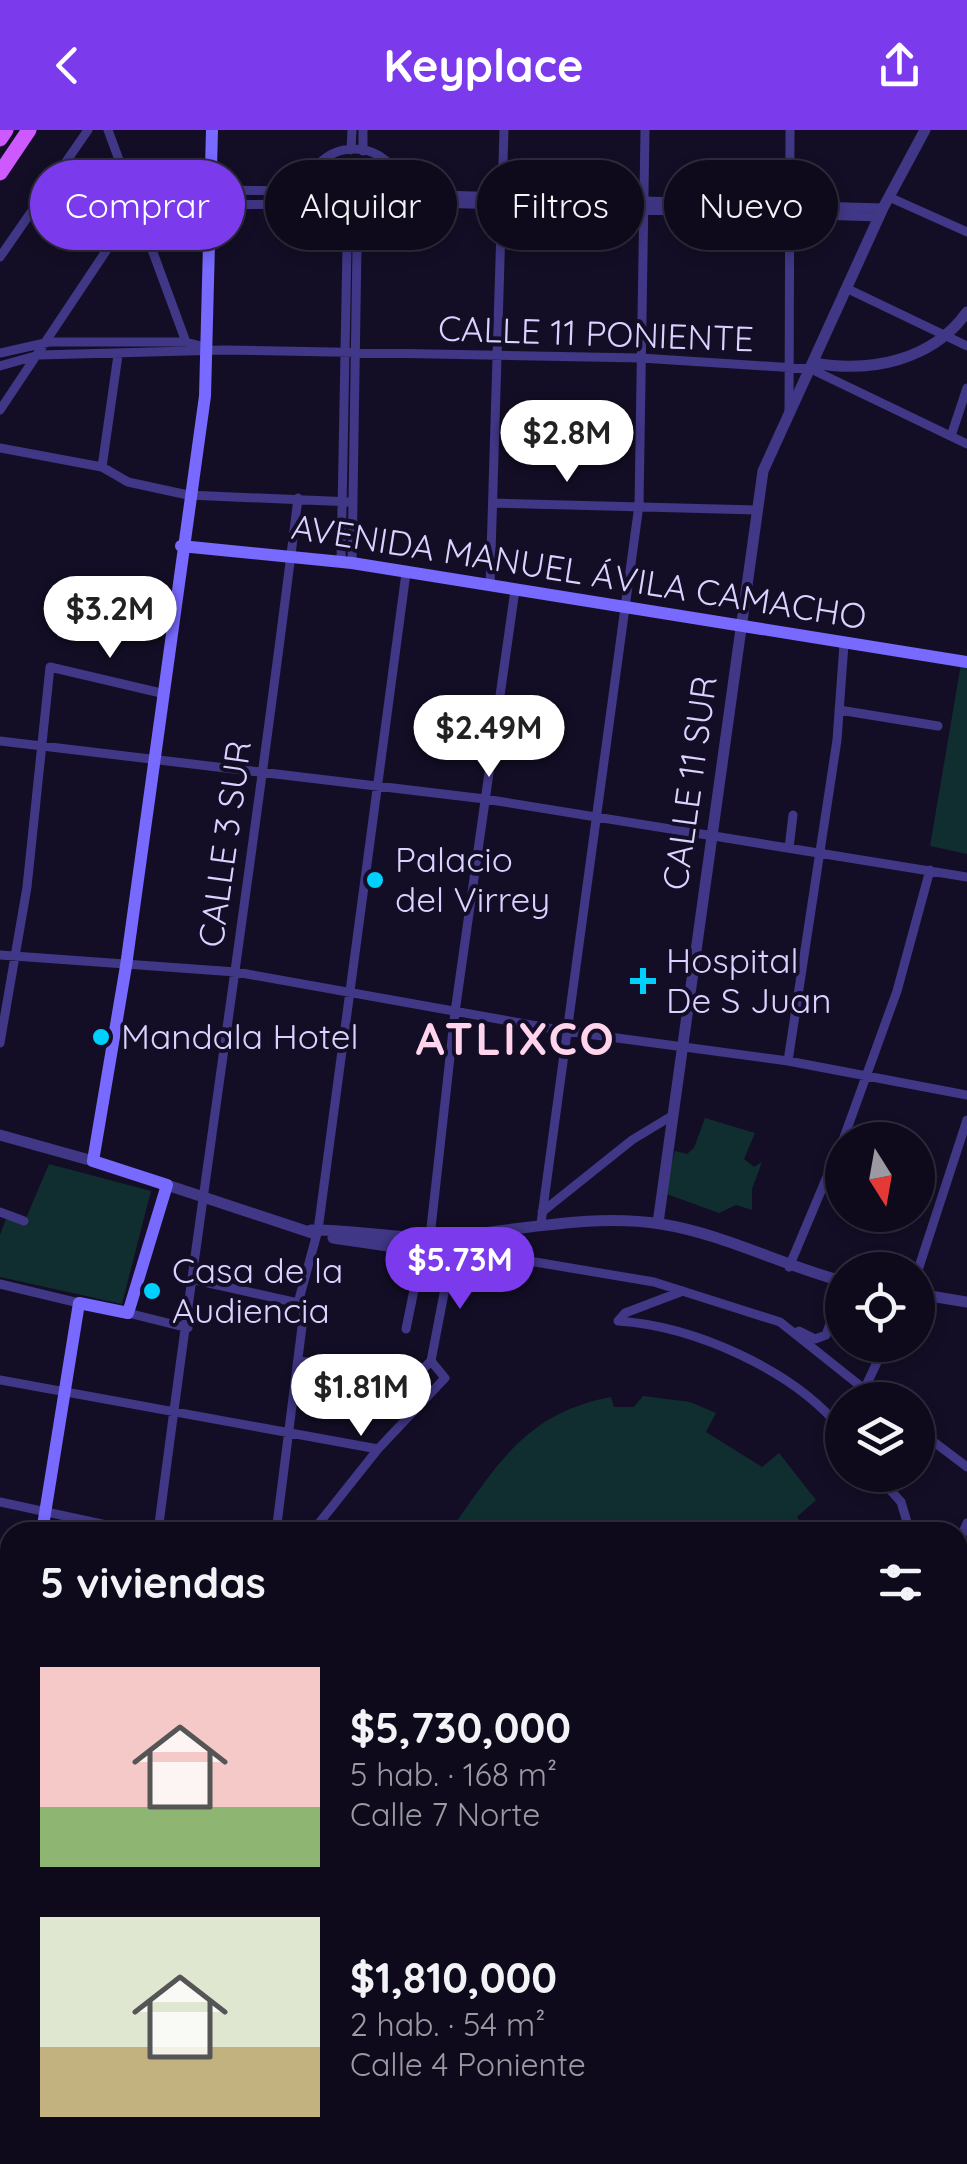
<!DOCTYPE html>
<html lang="es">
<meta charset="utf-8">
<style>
:root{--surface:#0e0a1c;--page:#171325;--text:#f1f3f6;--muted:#9b9aa3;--line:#2e2b3b;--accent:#7c3aed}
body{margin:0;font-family:Quicksand,sans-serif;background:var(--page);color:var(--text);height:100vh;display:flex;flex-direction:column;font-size:38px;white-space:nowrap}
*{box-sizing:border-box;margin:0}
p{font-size:32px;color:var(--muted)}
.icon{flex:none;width:55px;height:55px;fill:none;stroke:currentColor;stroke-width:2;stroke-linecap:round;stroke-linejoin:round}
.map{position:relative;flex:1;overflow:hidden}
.drawer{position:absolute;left:0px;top:1392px;width:968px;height:642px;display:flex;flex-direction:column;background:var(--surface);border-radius:30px 30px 0 0;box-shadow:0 5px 15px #0003,0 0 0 2px var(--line)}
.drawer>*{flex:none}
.hud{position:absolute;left:30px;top:30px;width:908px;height:90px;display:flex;gap:20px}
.needle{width:65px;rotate:169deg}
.buttons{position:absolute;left:825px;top:992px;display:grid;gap:20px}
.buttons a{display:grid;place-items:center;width:110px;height:110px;border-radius:50%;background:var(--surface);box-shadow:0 5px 15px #0003,0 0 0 2px var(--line);font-size:50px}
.price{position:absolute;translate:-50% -85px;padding:0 22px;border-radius:35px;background:#fff;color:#222;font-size:32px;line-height:65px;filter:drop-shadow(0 2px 5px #0008)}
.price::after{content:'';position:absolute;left:50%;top:60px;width:30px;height:22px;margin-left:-15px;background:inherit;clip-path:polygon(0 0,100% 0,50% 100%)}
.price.selected{background:var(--accent);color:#fff}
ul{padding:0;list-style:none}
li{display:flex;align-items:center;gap:30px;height:250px;padding:0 40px}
li span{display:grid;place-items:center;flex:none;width:280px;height:200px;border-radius:0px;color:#555}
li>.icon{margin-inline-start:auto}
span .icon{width:120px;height:120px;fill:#fffc;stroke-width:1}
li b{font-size:42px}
h2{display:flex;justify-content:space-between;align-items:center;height:120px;padding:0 40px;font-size:42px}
.chip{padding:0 35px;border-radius:45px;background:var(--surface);box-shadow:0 5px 15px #0003,0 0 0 2px var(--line);font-size:35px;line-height:90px}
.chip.selected{background:var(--accent);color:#fff}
header{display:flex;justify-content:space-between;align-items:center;height:130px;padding:0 40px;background:var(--accent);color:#fff;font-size:45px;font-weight:700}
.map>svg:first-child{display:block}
.green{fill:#102e30}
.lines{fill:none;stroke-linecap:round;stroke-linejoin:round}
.minor{stroke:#403786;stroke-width:9}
.tertiary{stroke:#403786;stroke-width:11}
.secondary{stroke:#7869ff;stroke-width:12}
.primary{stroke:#ce59ff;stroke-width:15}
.poi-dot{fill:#00d0fd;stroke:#130e25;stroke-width:4}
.labels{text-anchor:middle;stroke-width:8;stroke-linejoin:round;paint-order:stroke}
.street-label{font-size:35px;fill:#dad2ff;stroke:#130e25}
.poi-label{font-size:35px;fill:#dad2ff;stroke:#130e25;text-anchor:start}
.district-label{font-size:45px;font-weight:bold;letter-spacing:2.5px;fill:#ffd4ec;stroke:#130e25}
</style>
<header><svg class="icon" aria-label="back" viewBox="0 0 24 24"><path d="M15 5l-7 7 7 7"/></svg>Keyplace<svg class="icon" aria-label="share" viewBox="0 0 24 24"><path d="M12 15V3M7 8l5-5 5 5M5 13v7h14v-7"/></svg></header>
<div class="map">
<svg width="967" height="2034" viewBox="0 0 967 2034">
<rect width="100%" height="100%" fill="#130e25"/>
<path class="green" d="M961,534L967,535V724L930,716Z
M705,988L755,1003L744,1029L754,1037L762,1032L752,1059V1080L736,1075L719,1083L664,1063L675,1021L687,1024L694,1018Z
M49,1034L151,1061L122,1174L0,1147V1105L6,1089L24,1093Z
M643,1266L690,1272L716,1283L706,1302L762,1337L779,1323L816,1370L797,1387L808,1402H478L457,1391C501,1328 531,1282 611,1267L614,1277H634Z"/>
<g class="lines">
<path class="minor" d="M108,0L186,212
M305 68a49 49 0 1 1 98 0a49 49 0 1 1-98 0Z
M351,20L352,0
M363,21V0
M403,64L883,78
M132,66L211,60L305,61
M889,67L967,102
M403,72L879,87
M0,127L88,0
M848,159L967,216
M0,223L49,212H186L208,218
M0,236L39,225L224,220L641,228L811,239L967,314
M0,280L136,76L305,74
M789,282L790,0
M951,306L967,258
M0,318L102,337L128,352L188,365L352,372
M102,337L118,225
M493,373L756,380
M341,431L347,117
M352,433L357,117
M490,456L504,0
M839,580L938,596
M0,611L485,669L967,747
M789,718L793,685
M0,825L236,842L565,901L788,931L967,965
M0,913L27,757L50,537L161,563
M788,931L837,610L844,514
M843,1010L897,861L930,740
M0,1082L24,1091
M542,1082L632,1010L670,987
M541,1093L639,375L645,0
M430,1107L455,882L515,460
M789,1137L842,1011
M918,1140L967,990
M195,1150L298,1173
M0,1154L79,1173
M128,1183L188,1198
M618,1191C694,1196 794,1240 842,1300
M618,1191L625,1183L683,1161
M406,1199L422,1121L535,1132L654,1152L780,1192L878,1270
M799,1201L815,1209L826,1205L842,1160
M299,1231L397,1243
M416,1246L431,1231L451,1127
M0,1250L378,1319
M864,1260L885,1215
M918,1300L967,1337
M877,1345L901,1372L910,1402
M0,1372L139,1402
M158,1402C202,1057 256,714 298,368
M276,1402L304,1181L298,1173L318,1100L406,443
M312,1402L378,1319L445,1248L431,1231
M958,1414L967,1393
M0,1495L10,1496
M958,1620L967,1594
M0,1643L9,1583
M0,1759H10
M0,1897L10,1898
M804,2025L852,2034
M66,2034L67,2025
M197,2034V2025
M378,2034L380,2025
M492,2034L493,2025
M605,2034L607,2025
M720,2034L722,2025"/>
<path class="tertiary" d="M814,233C870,243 932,231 967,182
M0,1005L93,1031
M167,1055L315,1104
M658,1093L763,341L883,78L925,0
M311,1100C351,1099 392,1109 433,1107C508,1104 585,1082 661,1094C724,1104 781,1135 842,1151
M333,1108L422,1121L430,1107
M918,1164L967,1172"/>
<path class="secondary" d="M181,416L352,433L967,532
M42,1402L79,1173L128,1183L167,1055L93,1031L126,836L205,266L212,0
M0,1590L10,1581"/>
<path class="primary" d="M0,9L6,0
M0,43L29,0"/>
</g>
<g class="poi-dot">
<circle cx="375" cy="750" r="10"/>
<path d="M638 836h10v10h10v10h-10v10h-10v-10h-10v-10h10z"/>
<circle cx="101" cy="907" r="10"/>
<circle cx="152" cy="1161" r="10"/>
</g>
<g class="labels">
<g class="street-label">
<text transform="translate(596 204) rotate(2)" y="12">CALLE 11 PONIENTE</text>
<text transform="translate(579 442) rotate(9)" y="12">AVENIDA MANUEL ÁVILA CAMACHO</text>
<text transform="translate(690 653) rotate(-82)" y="12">CALLE 11 SUR</text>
<text transform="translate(225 714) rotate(-82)" y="12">CALLE 3 SUR</text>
</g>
<g class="poi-label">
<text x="395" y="742">Palacio<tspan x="395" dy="40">del Virrey</tspan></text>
<text x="666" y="843">Hospital<tspan x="666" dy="40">De S Juan</tspan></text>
<text x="121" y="919">Mandala Hotel</text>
<text x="172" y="1153">Casa de la<tspan x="172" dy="40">Audiencia</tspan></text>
</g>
<g class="district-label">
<text x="516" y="925">ATLIXCO</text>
</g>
</g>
</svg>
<div class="buttons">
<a><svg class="needle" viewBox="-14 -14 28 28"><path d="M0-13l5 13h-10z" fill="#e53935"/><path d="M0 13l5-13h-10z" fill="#9b9aa3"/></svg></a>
<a><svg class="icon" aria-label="locate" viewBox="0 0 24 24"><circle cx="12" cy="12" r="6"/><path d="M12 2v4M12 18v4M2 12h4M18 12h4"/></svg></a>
<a><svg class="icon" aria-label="layers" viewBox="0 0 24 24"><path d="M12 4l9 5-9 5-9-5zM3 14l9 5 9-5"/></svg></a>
</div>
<b class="price" style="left:567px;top:355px">$2.8M</b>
<b class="price" style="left:110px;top:531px">$3.2M</b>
<b class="price" style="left:489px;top:650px">$2.49M</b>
<b class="price selected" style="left:460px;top:1182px">$5.73M</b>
<b class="price" style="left:361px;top:1309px">$1.81M</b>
<div class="hud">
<a class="chip selected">Comprar</a>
<a class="chip">Alquilar</a>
<a class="chip">Filtros</a>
<a class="chip">Nuevo</a>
</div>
<section class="drawer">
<h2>5 viviendas<svg class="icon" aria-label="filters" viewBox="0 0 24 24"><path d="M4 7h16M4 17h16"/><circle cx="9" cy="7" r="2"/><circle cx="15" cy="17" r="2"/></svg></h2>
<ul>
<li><span style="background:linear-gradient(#f6c9c9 70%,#8fb573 0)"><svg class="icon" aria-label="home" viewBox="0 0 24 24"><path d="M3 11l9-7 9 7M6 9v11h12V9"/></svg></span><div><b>$5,730,000</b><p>5 hab. · 168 m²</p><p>Calle 7 Norte</p></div></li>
<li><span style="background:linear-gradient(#dfe7d0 65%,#c2b280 0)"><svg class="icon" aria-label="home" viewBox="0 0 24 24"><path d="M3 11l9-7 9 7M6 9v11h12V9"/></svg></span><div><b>$1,810,000</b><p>2 hab. · 54 m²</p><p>Calle 4 Poniente</p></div></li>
</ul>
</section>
</div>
